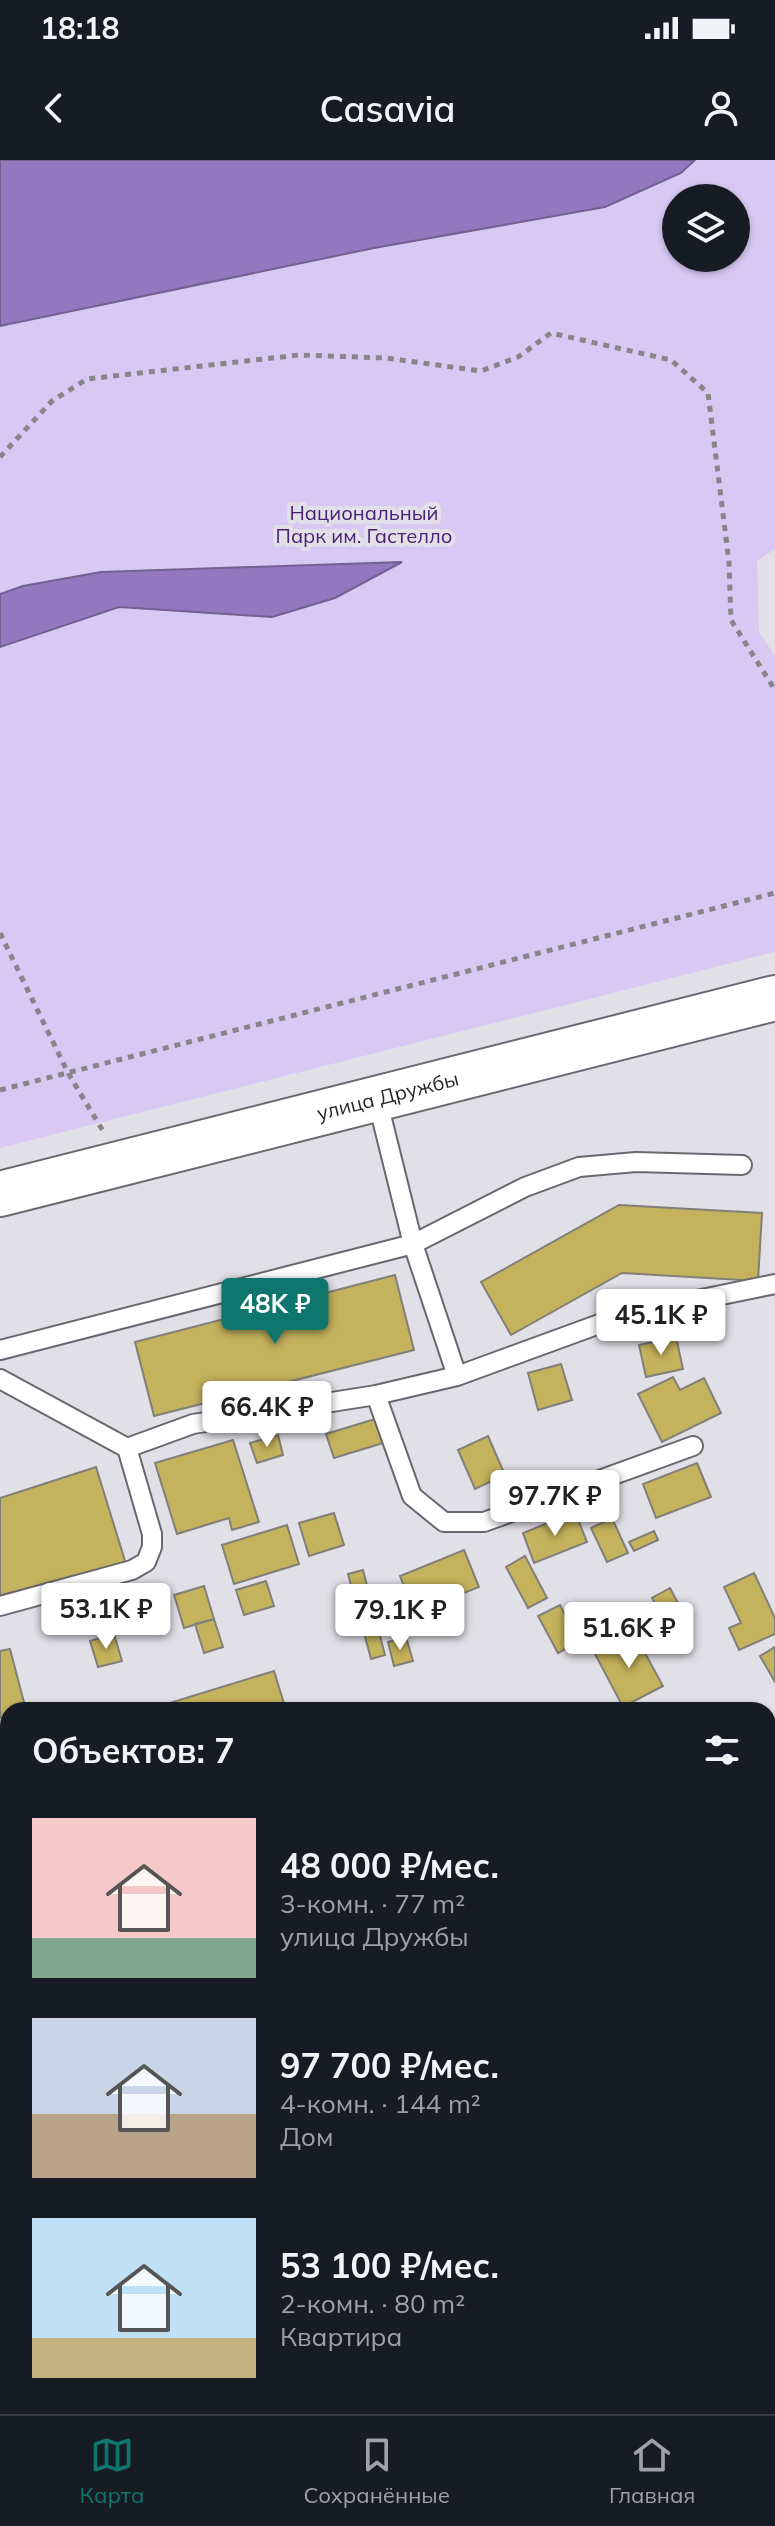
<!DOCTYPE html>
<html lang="ru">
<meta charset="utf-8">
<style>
:root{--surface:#171b24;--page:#242831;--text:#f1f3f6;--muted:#9ea1a6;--line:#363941;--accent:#0f766e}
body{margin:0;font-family:Mulish,sans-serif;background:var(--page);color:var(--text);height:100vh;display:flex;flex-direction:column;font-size:30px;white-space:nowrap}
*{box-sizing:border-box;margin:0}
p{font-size:26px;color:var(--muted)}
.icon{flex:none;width:44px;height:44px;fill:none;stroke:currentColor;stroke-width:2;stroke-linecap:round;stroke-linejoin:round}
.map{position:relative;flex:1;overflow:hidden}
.side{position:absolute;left:0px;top:1542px;width:776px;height:712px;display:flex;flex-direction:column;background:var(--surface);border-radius:24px 24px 0 0;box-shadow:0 2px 6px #0004}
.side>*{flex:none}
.controls{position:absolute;left:662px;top:24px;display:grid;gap:16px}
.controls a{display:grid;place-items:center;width:88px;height:88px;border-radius:50%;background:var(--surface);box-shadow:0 2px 6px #0004;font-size:40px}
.price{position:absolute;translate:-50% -68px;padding:0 18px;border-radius:8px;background:#fff;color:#222;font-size:26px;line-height:52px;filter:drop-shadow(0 2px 4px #0008)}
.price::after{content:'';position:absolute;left:50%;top:48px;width:24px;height:18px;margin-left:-12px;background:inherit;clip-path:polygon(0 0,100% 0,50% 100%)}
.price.on{background:var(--accent);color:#fff}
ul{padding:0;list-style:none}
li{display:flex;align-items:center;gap:24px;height:200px;padding:0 32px}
li span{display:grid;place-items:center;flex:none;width:224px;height:160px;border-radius:0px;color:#555}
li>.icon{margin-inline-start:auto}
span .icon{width:96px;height:96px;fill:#fffc;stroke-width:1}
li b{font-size:34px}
h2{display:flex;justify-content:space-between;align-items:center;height:96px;padding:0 32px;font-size:34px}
.status{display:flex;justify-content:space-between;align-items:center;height:56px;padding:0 40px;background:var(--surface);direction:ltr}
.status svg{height:22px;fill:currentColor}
header{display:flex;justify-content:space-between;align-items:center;height:104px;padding:0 32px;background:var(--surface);font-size:36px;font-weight:600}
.tabs{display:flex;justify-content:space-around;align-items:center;height:112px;border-top:2px solid var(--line);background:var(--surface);font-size:22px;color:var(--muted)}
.tabs a{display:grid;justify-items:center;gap:4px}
.tabs .on{color:var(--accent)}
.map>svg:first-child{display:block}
.green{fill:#d8c9f4;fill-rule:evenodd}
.water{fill:#9377bf;stroke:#735f92;stroke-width:2}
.building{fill:#c4b25c;stroke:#817f79;stroke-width:2}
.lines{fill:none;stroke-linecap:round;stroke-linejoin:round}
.lane-casing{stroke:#6a686f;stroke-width:22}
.secondary-casing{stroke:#6a686f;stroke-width:48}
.path{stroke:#86858a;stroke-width:5;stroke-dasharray:6 6;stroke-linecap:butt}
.lane{stroke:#fff;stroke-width:18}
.secondary{stroke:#fff;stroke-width:44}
.labels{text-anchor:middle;stroke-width:8;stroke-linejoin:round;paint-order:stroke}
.park-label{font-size:20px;fill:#482076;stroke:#e2e0e7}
.street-label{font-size:20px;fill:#28272a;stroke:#e2e0e7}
</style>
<div class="status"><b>18:18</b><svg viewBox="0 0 49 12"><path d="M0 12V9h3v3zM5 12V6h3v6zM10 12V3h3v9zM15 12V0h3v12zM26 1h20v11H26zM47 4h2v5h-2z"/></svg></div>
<header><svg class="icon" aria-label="back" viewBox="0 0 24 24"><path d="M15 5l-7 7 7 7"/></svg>Casavia<svg class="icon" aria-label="person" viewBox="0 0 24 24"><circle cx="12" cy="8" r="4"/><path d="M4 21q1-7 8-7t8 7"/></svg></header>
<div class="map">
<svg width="775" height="2254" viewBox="0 0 775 2254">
<rect width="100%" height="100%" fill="#e2e0e7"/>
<path class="green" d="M0,0H775V389L757,401L759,472L775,496V792L0,988ZM676,38H736V98H676Z"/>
<path class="water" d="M0,0H695L681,13L605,47L374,88L0,166Z
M402,402L335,438L272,457L119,447L0,487V434L23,426L101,412Z"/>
<path class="building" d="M619,1045L762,1053L758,1121L622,1113L511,1175L481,1122Z
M395,1115L414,1190L154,1256L135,1182Z
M676,1177L683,1209L646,1217L639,1185Z
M561,1204L572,1240L538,1250L528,1213Z
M673,1217L680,1230L704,1218L721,1253L662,1282L638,1234Z
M375,1259L383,1283L334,1298L326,1274Z
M278,1275L283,1295L257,1303L250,1283Z
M488,1276L505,1315L475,1329L458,1290Z
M233,1280L259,1362L232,1370L229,1358L177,1374L155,1303Z
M697,1303L711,1337L656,1358L643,1324Z
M96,1307L126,1404L0,1444V1338Z
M575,1352L587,1382L534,1403L523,1373Z
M334,1353L344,1385L309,1396L299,1363Z
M612,1358L628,1393L607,1402L591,1368Z
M287,1365L299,1404L234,1424L222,1385Z
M654,1371L658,1380L634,1391L629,1382Z
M464,1390L479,1427L414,1453L400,1416Z
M525,1396L547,1438L528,1448L506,1407Z
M363,1410L385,1495L371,1499L348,1414Z
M754,1413L775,1458V1474L739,1490L729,1468L741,1463L724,1427Z
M266,1421L274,1446L244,1455L236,1430Z
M204,1426L214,1459L184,1468L174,1435Z
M670,1428L691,1468L673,1478L652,1438Z
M560,1445L579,1481L558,1493L538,1456Z
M214,1459L223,1487L204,1493L195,1464Z
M634,1473L663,1526L623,1547L595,1494Z
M114,1474L122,1501L98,1507L90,1481Z
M406,1477L413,1501L394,1506L388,1482Z
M775,1487V1522L760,1496Z
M10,1489L26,1550H8V1556L0,1558V1491Z
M274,1511L286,1550H154L153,1548Z
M8,1582V1611L0,1613V1584Z
M775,1759V1815L768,1819V1763Z
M8,2224V2246H29L34,2254H0V2229Z
M768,2224L775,2240V2254H749L746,2246H768Z
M498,2246H541L522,2254H502Z"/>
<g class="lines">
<defs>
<path id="lane" d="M377,939L413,1084L457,1216L376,1235L412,1336L444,1362H484L693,1286
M0,1190L413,1084L525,1027L579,1007L636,1002L742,1005
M457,1216L624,1155L775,1124
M0,1219L127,1288
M0,1446L132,1410L146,1402L152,1387V1374L127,1288L193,1264L376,1235"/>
<g id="secondary">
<path id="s1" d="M0,1034L775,838"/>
<path d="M768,1641L775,1636"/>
<path d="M0,1827L8,1857"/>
<path d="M0,2142L8,2137"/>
<path d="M109,2246L112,2254"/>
</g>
</defs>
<use href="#lane" class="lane-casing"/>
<use href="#secondary" class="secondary-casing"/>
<path class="path" d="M0,297L52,241L87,219L299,195L386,198L481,211L518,197L551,173L671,200L708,233L729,402L731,460L775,530
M0,773L68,913L103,971
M0,930L775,733"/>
<use href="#lane" class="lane"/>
<use href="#secondary" class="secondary"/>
</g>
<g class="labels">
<g class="park-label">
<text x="364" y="360">Национальный<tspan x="364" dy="23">Парк им. Гастелло</tspan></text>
</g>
<g class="street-label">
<text dy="7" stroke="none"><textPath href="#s1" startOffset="400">улица Дружбы</textPath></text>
</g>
</g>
</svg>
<div class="controls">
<a><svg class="icon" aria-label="layers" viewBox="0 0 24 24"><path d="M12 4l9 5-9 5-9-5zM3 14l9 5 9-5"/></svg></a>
</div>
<b class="price on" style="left:275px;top:1186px">48K ₽</b>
<b class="price" style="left:661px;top:1197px">45.1K ₽</b>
<b class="price" style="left:267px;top:1289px">66.4K ₽</b>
<b class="price" style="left:555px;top:1378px">97.7K ₽</b>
<b class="price" style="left:106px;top:1491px">53.1K ₽</b>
<b class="price" style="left:400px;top:1492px">79.1K ₽</b>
<b class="price" style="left:629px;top:1510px">51.6K ₽</b>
<section class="side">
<h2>Объектов: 7<svg class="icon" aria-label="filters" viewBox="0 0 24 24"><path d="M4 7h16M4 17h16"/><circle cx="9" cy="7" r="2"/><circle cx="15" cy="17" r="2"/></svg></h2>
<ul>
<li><span style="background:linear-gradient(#f6c9c9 75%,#7fa58c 0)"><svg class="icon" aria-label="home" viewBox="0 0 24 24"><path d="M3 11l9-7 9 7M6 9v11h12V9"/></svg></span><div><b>48 000 ₽/мес.</b><p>3-комн. · 77 m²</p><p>улица Дружбы</p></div></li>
<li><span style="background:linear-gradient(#c9d6e8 60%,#b9a48a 0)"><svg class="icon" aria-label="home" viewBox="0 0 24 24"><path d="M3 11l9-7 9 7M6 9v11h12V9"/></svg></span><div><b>97 700 ₽/мес.</b><p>4-комн. · 144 m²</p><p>Дом</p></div></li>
<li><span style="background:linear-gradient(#bfe0f5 75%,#c2b280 0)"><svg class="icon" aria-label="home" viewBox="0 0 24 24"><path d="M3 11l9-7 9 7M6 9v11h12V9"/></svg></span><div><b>53 100 ₽/мес.</b><p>2-комн. · 80 m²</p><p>Квартира</p></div></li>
</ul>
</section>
</div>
<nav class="tabs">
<a class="on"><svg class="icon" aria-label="map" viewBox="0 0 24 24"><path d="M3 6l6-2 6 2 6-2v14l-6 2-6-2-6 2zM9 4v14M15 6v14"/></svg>Карта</a>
<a><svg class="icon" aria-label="saved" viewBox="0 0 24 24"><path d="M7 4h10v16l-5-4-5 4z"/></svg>Сохранённые</a>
<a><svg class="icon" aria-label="home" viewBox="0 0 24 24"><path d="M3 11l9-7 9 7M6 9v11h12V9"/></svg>Главная</a>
</nav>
